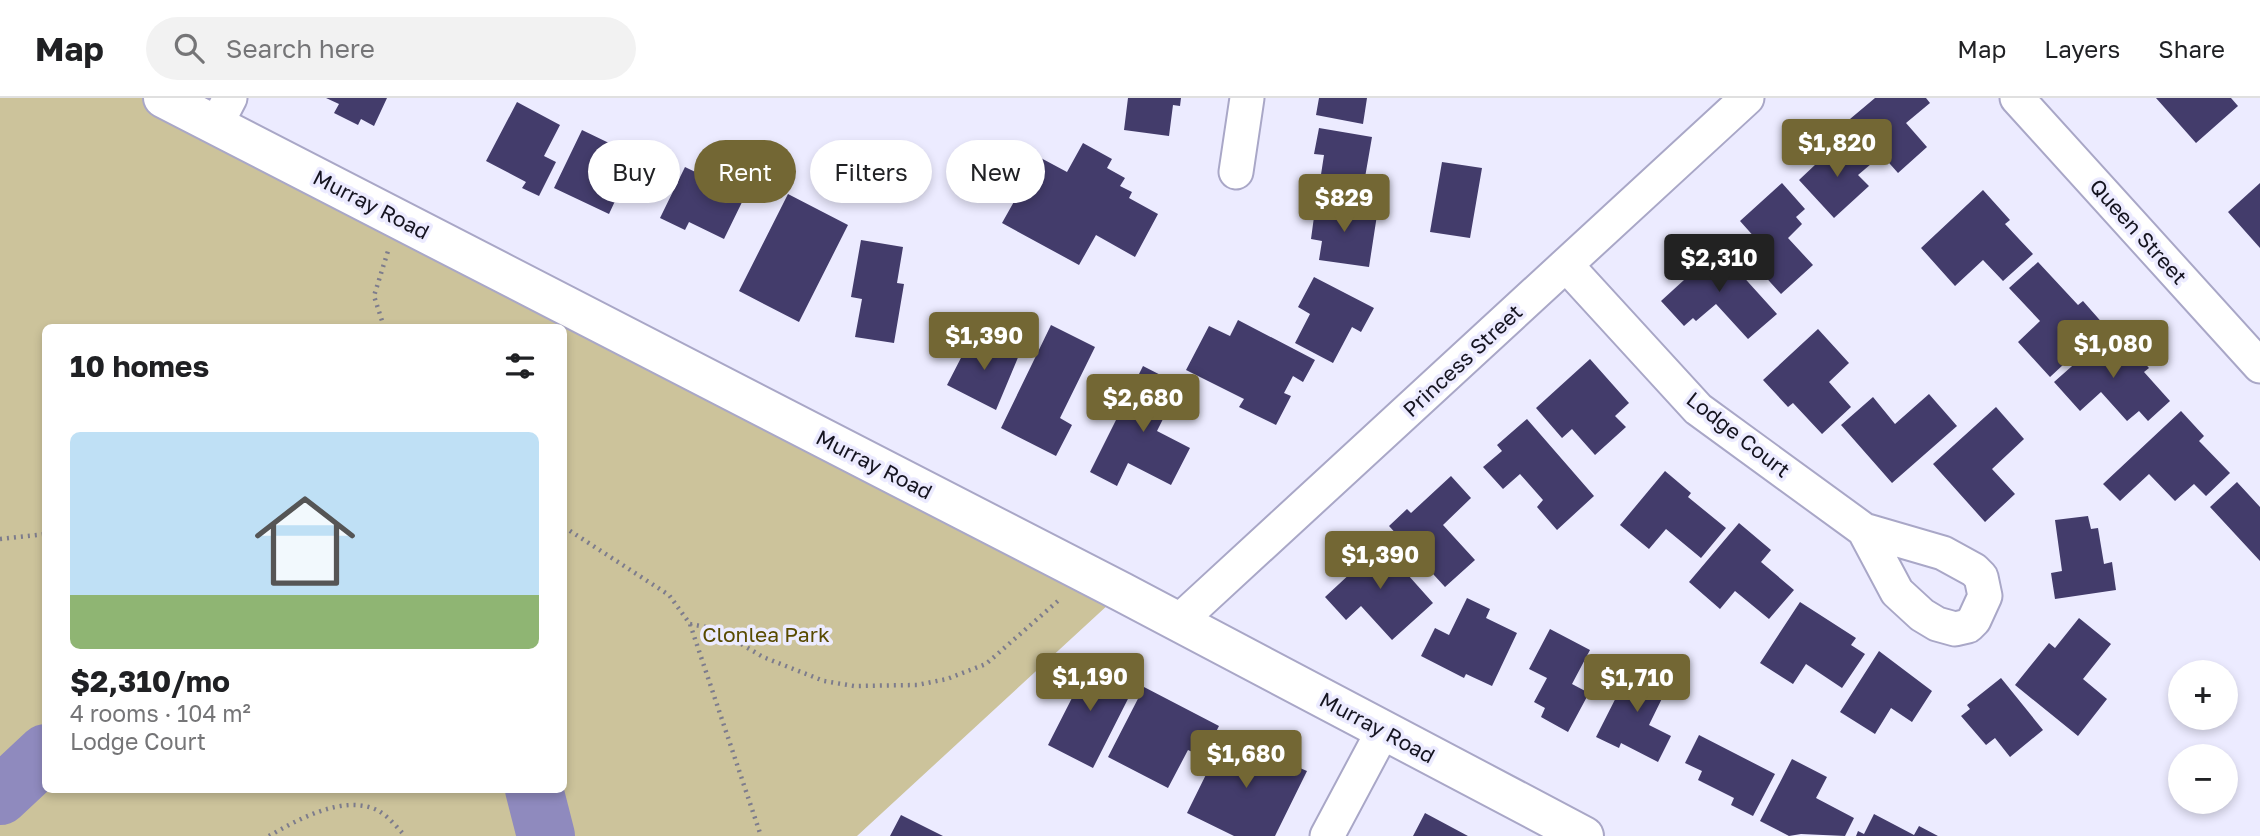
<!DOCTYPE html>
<meta charset="utf-8">
<style>
:root{--surface:#fff;--page:#f2f2f2;--text:#202124;--muted:#757577;--line:#e0e0e0;--accent:#736734}
body{margin:0;font-family:"Golos Text",sans-serif;background:var(--page);color:var(--text);height:100vh;display:flex;flex-direction:column;font-size:26px;white-space:nowrap}
*{box-sizing:border-box;margin:0}
p{font-size:23px;color:var(--muted)}
.icon{flex:none;width:38px;height:38px;fill:none;stroke:currentColor;stroke-width:2;stroke-linecap:round;stroke-linejoin:round}
.map{position:relative;flex:1;overflow:hidden}
.side{position:absolute;left:42px;top:226px;width:525px;height:469px;display:flex;flex-direction:column;background:var(--surface);border-radius:10px;box-shadow:0 4px 10px #0003}
.side>*{flex:none}
.guide{position:absolute;left:588px;top:42px;width:665px;height:63px;display:flex;gap:14px}
.fabs{position:absolute;left:2168px;top:562px;display:grid;gap:14px}
.fabs a{display:grid;place-items:center;width:70px;height:70px;border-radius:50%;background:var(--surface);box-shadow:0 4px 10px #0003;font-size:35px}
.price{position:absolute;translate:-50% -60px;padding:0 16px;border-radius:7px;background:var(--accent);color:#fff;font-size:23px;line-height:46px;filter:drop-shadow(0 2px 4px #0008)}
.price::after{content:'';position:absolute;left:50%;top:42px;width:21px;height:16px;margin-left:-10px;background:inherit;clip-path:polygon(0 0,100% 0,50% 100%)}
.price.current{background:#222;color:#fff}
ul{padding:0;list-style:none}
li{display:grid;align-content:center;gap:14px;height:371px;padding:0 28px}
li span{display:grid;place-items:center;height:217px;border-radius:10px;color:#555}
li>.icon{margin-inline-start:auto}
span .icon{width:126px;height:126px;fill:#fffc;stroke-width:1}
li b{font-size:30px}
h2{display:flex;justify-content:space-between;align-items:center;height:84px;padding:0 28px;font-size:30px}
.pill{padding:0 24px;border-radius:32px;background:var(--surface);box-shadow:0 4px 10px #0003;font-size:24px;line-height:63px}
.pill.current{background:var(--accent);color:#fff}
header{display:flex;align-items:center;gap:42px;box-sizing:border-box;height:98px;padding:0 35px;background:var(--surface);border-bottom:2px solid var(--line)}
header strong{font-size:33px}
nav{display:flex;gap:38px;margin-inline-start:auto;font-size:24px}
.search{width:490px;height:63px;background:var(--page);display:flex;align-items:center;gap:18px;box-sizing:border-box;padding:0 24px;border-radius:38px;color:var(--muted);font-size:26px}
.map>svg:first-child{display:block}
.green{fill:#ccc39b;fill-rule:evenodd}
.lines{fill:none;stroke-linecap:round;stroke-linejoin:round}
.river{stroke:#8f8abe;stroke-width:58}
.building{fill:#433c6b}
.minor-casing{stroke:#a9a7c7;stroke-width:37}
.tertiary-casing{stroke:#a9a7c7;stroke-width:42}
.path{stroke:#7d7c8c;stroke-width:4.5;stroke-dasharray:2 5;stroke-linecap:butt}
.minor{stroke:#fff;stroke-width:33}
.tertiary{stroke:#fff;stroke-width:38}
.labels{text-anchor:middle;stroke-width:7;stroke-linejoin:round;paint-order:stroke}
.street-label{font-size:21px;fill:#151420;stroke:#ecebff}
.park-label{font-size:21px;fill:#584a00;stroke:#ecebff}
</style>
<header>
<strong>Map</strong>
<div class="search"><svg class="icon" aria-label="search" viewBox="0 0 24 24"><circle cx="10" cy="10" r="6"/><path d="M15 15l6 6"/></svg>Search here</div>
<nav><a>Map</a><a>Layers</a><a>Share</a></nav>
</header>
<div class="map">
<svg width="2260" height="738" viewBox="0 0 2260 738">
<rect width="100%" height="100%" fill="#ecebff"/>
<path class="green" d="M0,0H160L1122,494L857,738H0ZM46,229H564V691H46Z"/>
<g class="lines">
<path class="river" d="M534,691L546,738
M0,698L46,655"/>
</g>
<path class="building" d="M326,0H387L374,28L361,21L358,27L334,15L339,6Z
M1128,0H1181L1180,8L1173,7L1169,38L1124,32Z
M1319,0H1367L1363,26L1316,17Z
M1875,0H1926L1930,5L1906,25L1927,49L1898,75L1850,21Z
M2156,0H2231L2238,8L2196,45Z
M517,4L560,27L544,58L556,64L539,98L522,90L526,84L486,63Z
M1319,30L1372,39L1363,91L1320,83L1324,57L1314,56Z
M582,32L636,58L609,116L554,90Z
M1850,44L1871,66L1858,77L1869,88L1834,120L1799,82L1834,49L1838,54Z
M1083,45L1112,61L1107,70L1125,80L1120,88L1132,94L1129,100L1158,116L1135,159L1096,137L1079,167L1002,125L1039,59L1067,74Z
M1442,64L1482,70L1470,140L1430,134Z
M685,69L745,98L724,141L689,124L685,132L660,120Z
M1782,85L1805,111L1796,119L1802,126L1788,140L1813,167L1781,196L1752,164L1765,151L1740,123Z
M2260,85V150L2228,114Z
M1983,92L2010,122L2005,126L2033,156L2003,183L1983,162L1955,188L1921,150Z
M788,96L848,127L799,224L739,193Z
M1316,104L1359,110V114L1377,117L1369,169L1319,162L1322,143L1311,141Z
M861,142L903,149L897,185L904,186L894,245L855,239L862,201L851,199Z
M1711,143L1777,216L1748,241L1716,206L1696,223L1693,220L1684,228L1661,203L1696,171L1689,163Z
M2038,164L2078,207L2083,203L2105,228L2050,279L2018,244L2040,223L2009,190Z
M1314,179L1374,210L1361,234L1352,229L1333,265L1295,245L1310,216L1298,209Z
M1238,222L1315,262L1303,284L1293,278L1284,295L1291,298L1276,327L1239,309L1244,301L1186,272L1209,228L1230,238Z
M1051,227L1095,249L1060,320L1072,327L1056,358L1001,330Z
M1818,231L1849,265L1829,284L1851,309L1822,336L1793,305L1788,309L1763,282Z
M2114,231L2149,270L2144,274L2170,303L2148,323L2139,313L2127,323L2101,294L2080,313L2054,284Z
M979,237L1019,257L996,312L947,287L964,254L969,256Z
M1590,261L1629,305L1615,318L1626,329L1595,357L1572,331L1562,340L1536,310Z
M1143,268L1180,287L1157,333L1190,350L1171,387L1128,365L1117,388L1090,374Z
M1929,296L1957,328L1892,385L1841,327L1873,299L1895,326Z
M1996,309L2024,341L1992,371L2015,396L1985,424L1933,366Z
M2181,313L2204,338L2199,343L2230,375L2206,398L2194,386L2175,403L2149,376L2120,403L2103,386Z
M1527,321L1594,398L1557,432L1537,409L1543,402L1520,376L1503,391L1483,369L1502,353L1497,347Z
M1665,373L1691,395L1688,399L1726,430L1701,460L1666,431L1649,451L1620,427Z
M1451,378L1471,400L1443,427L1475,462L1445,489L1389,428L1407,411L1411,415Z
M2237,384L2260,409V463L2210,409Z
M2088,418L2091,431L2098,430L2104,466L2112,464L2116,492L2055,501L2051,475L2062,473L2055,422Z
M1739,425L1771,452L1761,464L1794,492L1769,521L1735,493L1720,511L1689,484Z
M1375,440L1433,505L1392,542L1361,508L1346,522L1325,499L1353,473L1347,465Z
M1467,500L1490,511L1486,520L1517,535L1492,588L1466,576L1464,580L1421,558L1435,530L1449,537Z
M1800,504L1856,540L1851,547L1865,556L1842,590L1806,566L1793,586L1760,565Z
M2079,520L2111,546L2083,581L2107,601L2078,638L2015,587L2049,545L2055,550Z
M1550,531L1590,552L1572,586L1589,595L1568,634L1541,619L1545,610L1534,604L1547,580L1529,571Z
M1879,553L1932,593L1912,624L1891,610L1875,636L1840,614Z
M1080,561L1134,589L1093,670L1048,647L1073,598L1063,593Z
M1634,564L1671,582L1649,627L1671,638L1658,664L1621,645L1619,650L1596,639Z
M2001,580L2043,632L2010,659L1995,640L1986,647L1961,618L1970,611L1967,607Z
M1144,589L1219,628L1203,659L1188,652L1168,690L1108,659Z
M1228,632L1260,647L1257,652L1307,673L1275,738H1234L1187,715Z
M1699,637L1775,676L1753,718L1731,707L1734,700L1698,682L1702,673L1685,665Z
M1792,661L1827,679L1816,700L1854,720L1845,738L1801,736L1789,738L1760,723Z
M1425,715L1468,738H1413Z
M1874,716L1914,737L1919,728L1938,738H1856L1858,733L1864,736Z
M901,717L943,738H890Z"/>
<g class="lines">
<defs>
<path id="minor" d="M2017,0L2260,268
M216,27L230,0
M1236,74L1247,0
M1567,168L1698,311L1864,432L1943,455L1974,472L1981,479L1985,498L1974,522L1968,528L1955,531L1937,526L1922,517L1897,494L1864,432
M1178,524L1747,0
M1327,738L1383,633"/>
<path id="tertiary" d="M163,0L1122,494L1584,738"/>
</defs>
<use href="#minor" class="minor-casing"/>
<use href="#tertiary" class="tertiary-casing"/>
<path class="path" d="M384,229L374,198L388,153
M564,429L669,497L690,526L761,738
M0,441L46,436
M690,526L716,531L763,559L824,583L854,588L917,587L947,581L986,566L1059,502
M269,738C297,722 343,696 377,712C387,717 397,729 405,738"/>
<use href="#minor" class="minor"/>
<use href="#tertiary" class="tertiary"/>
</g>
<g class="labels">
<g class="street-label">
<text transform="translate(371 107) rotate(27)" y="7">Murray Road</text>
<text transform="translate(2138 134) rotate(48)" y="7">Queen Street</text>
<text transform="translate(1463 263) rotate(-43)" y="7">Princess Street</text>
<text transform="translate(1738 337) rotate(38)" y="7">Lodge Court</text>
<text transform="translate(874 367) rotate(27)" y="7">Murray Road</text>
<text transform="translate(1377 630) rotate(28)" y="7">Murray Road</text>
</g>
<g class="park-label">
<text x="766" y="544">Clonlea Park</text>
</g>
</g>
</svg>
<div class="fabs">
<a>+</a>
<a>−</a>
</div>
<b class="price" style="left:1837px;top:81px">$1,820</b>
<b class="price" style="left:1344px;top:136px">$829</b>
<b class="price current" style="left:1719px;top:196px">$2,310</b>
<b class="price" style="left:984px;top:274px">$1,390</b>
<b class="price" style="left:2113px;top:282px">$1,080</b>
<b class="price" style="left:1143px;top:336px">$2,680</b>
<b class="price" style="left:1380px;top:493px">$1,390</b>
<b class="price" style="left:1090px;top:615px">$1,190</b>
<b class="price" style="left:1637px;top:616px">$1,710</b>
<b class="price" style="left:1246px;top:692px">$1,680</b>
<div class="guide">
<a class="pill">Buy</a>
<a class="pill current">Rent</a>
<a class="pill">Filters</a>
<a class="pill">New</a>
</div>
<section class="side">
<h2>10 homes<svg class="icon" aria-label="filters" viewBox="0 0 24 24"><path d="M4 7h16M4 17h16"/><circle cx="9" cy="7" r="2"/><circle cx="15" cy="17" r="2"/></svg></h2>
<ul>
<li><span style="background:linear-gradient(#bfe0f5 75%,#8fb573 0)"><svg class="icon" aria-label="home" viewBox="0 0 24 24"><path d="M3 11l9-7 9 7M6 9v11h12V9"/></svg></span><div><b>$2,310/mo</b><p>4 rooms · 104 m²</p><p>Lodge Court</p></div></li>
</ul>
</section>
</div>
